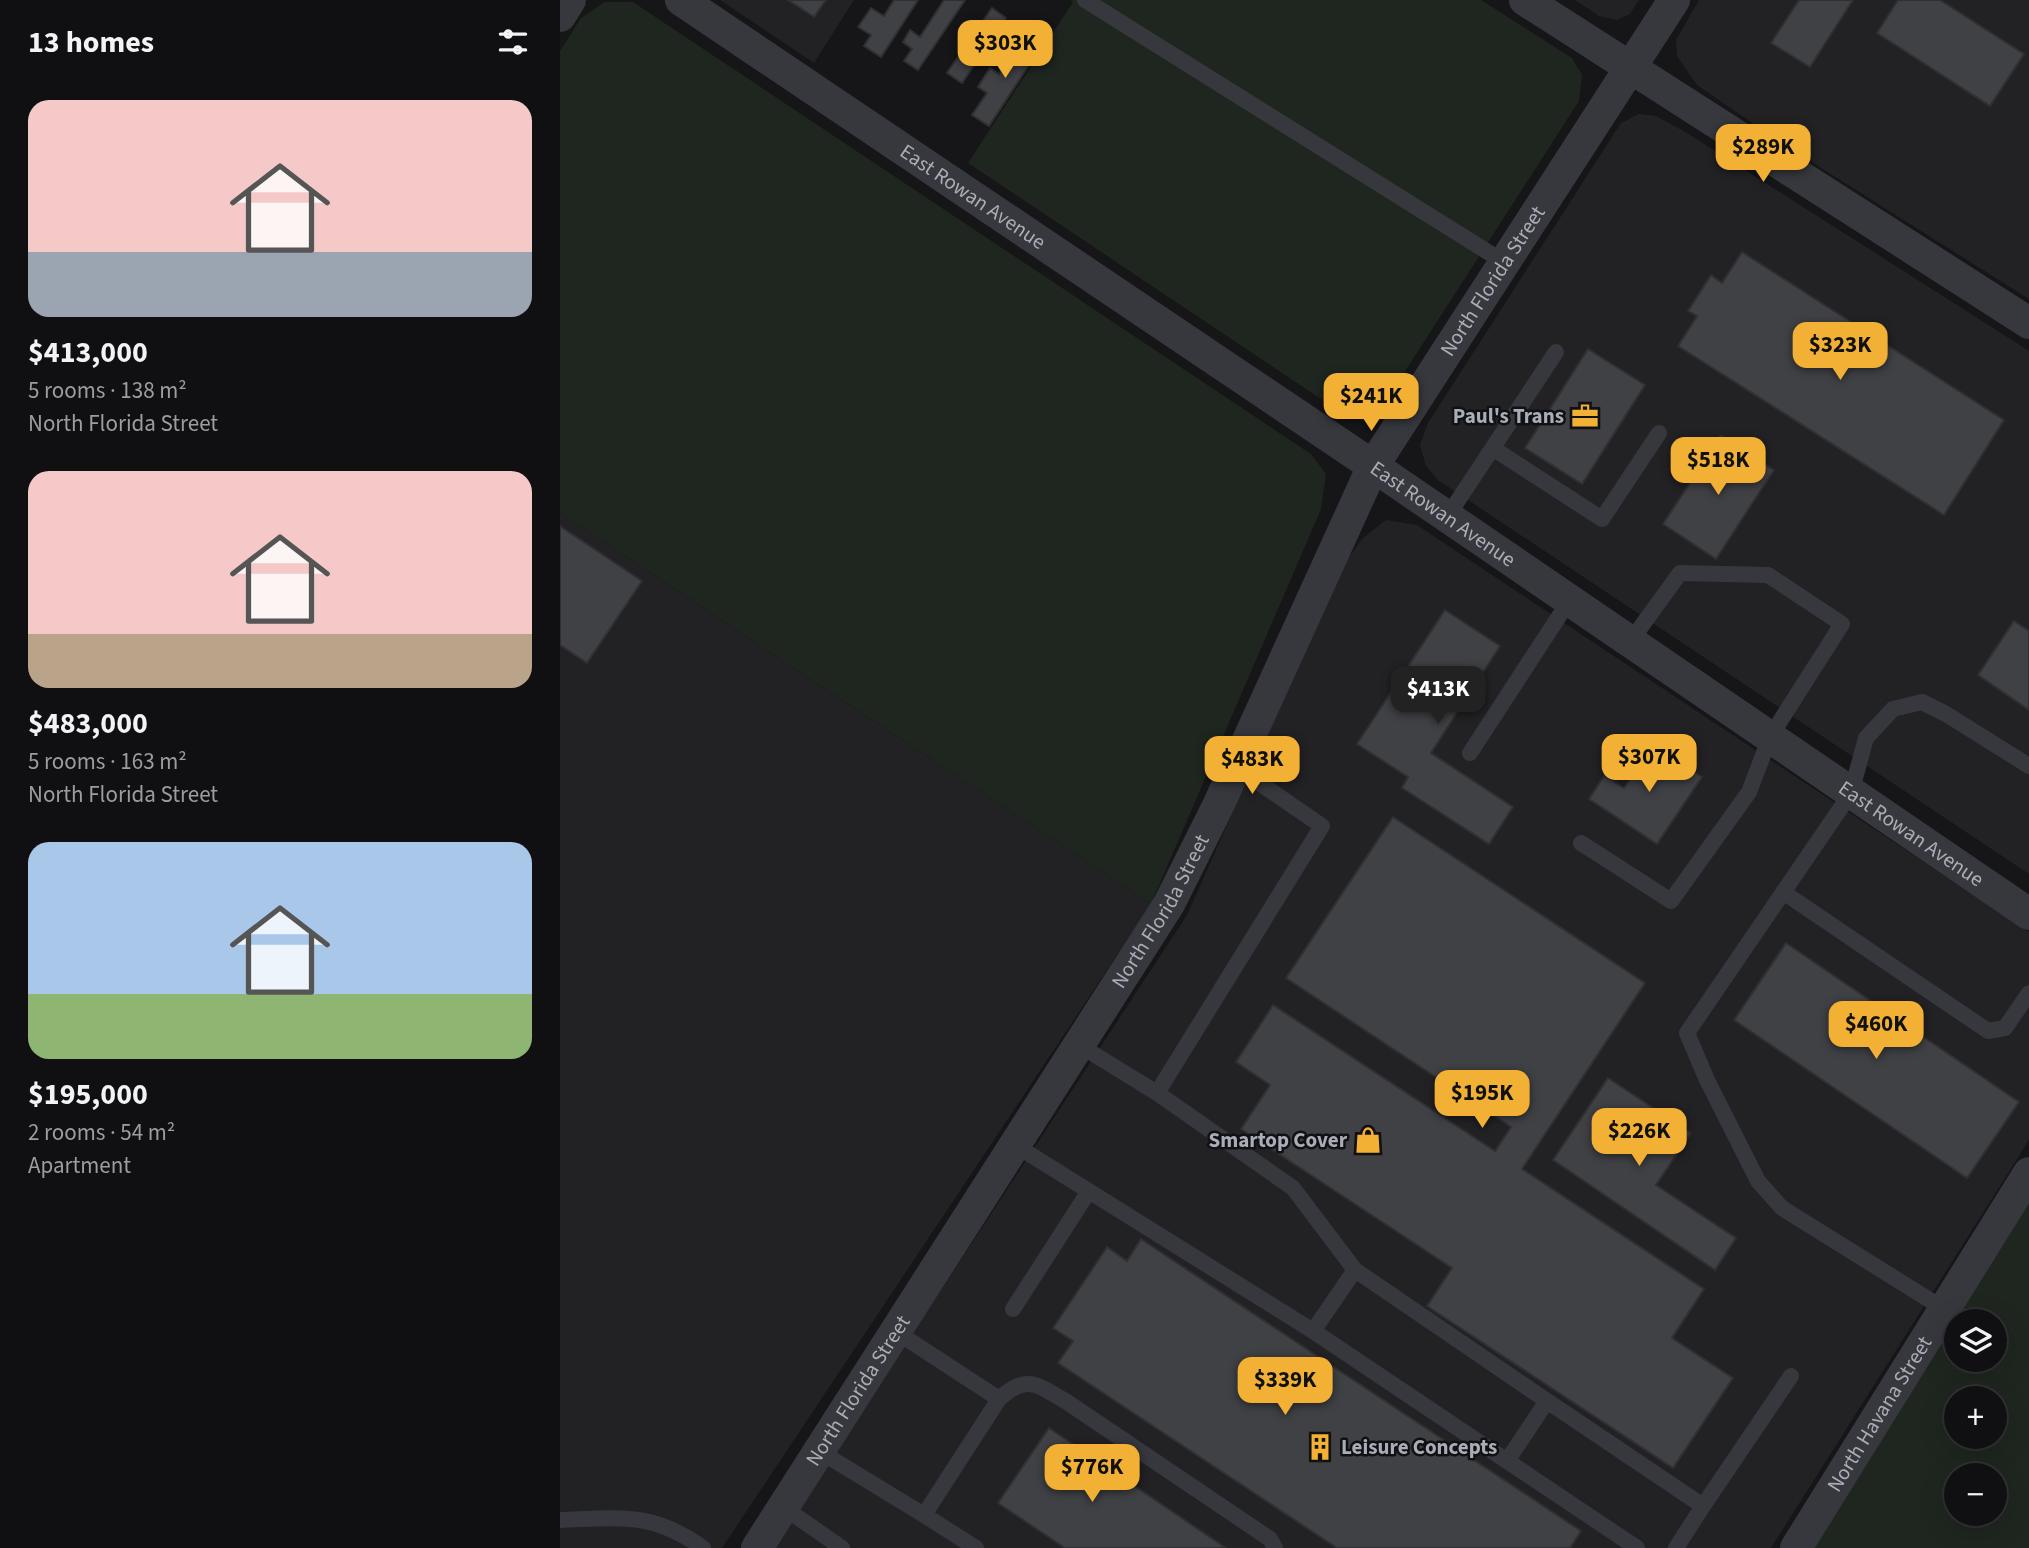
<!DOCTYPE html>
<meta charset="utf-8">
<style>
:root{--surface:#101012;--page:#1e1e20;--text:#f1f3f6;--muted:#9c9d9f;--line:#303032;--accent:#f2b134}
body{margin:0;font-family:"Source Sans 3",sans-serif;background:var(--page);color:var(--text);height:100vh;display:flex;flex-direction:column;font-size:26px;white-space:nowrap}
*{box-sizing:border-box;margin:0}
p{font-size:23px;color:var(--muted)}
.icon{flex:none;width:38px;height:38px;fill:none;stroke:currentColor;stroke-width:2;stroke-linecap:round;stroke-linejoin:round}
.map{position:relative;flex:1;overflow:hidden}
.side{display:flex;flex-direction:column;background:var(--surface);width:560px}
.side>*{flex:none}
.buttons{position:absolute;left:1384px;top:1309px;display:grid;gap:14px}
.buttons a{display:grid;place-items:center;width:63px;height:63px;border-radius:50%;background:var(--surface);box-shadow:0 7px 28px #0002,0 0 0 2px var(--line);font-size:35px}
.price{position:absolute;translate:-50% -60px;padding:0 16px;border-radius:14px;background:var(--accent);color:#111;font-size:23px;line-height:46px;filter:drop-shadow(0 2px 4px #0008)}
.price::after{content:'';position:absolute;left:50%;top:42px;width:21px;height:16px;margin-left:-10px;background:inherit;clip-path:polygon(0 0,100% 0,50% 100%)}
.price.selected{background:#222;color:#fff}
ul{padding:0;list-style:none}
li{display:grid;align-content:center;gap:14px;height:371px;padding:0 28px}
li span{display:grid;place-items:center;height:217px;border-radius:21px;color:#555}
li>.icon{margin-inline-start:auto}
span .icon{width:126px;height:126px;fill:#fffc;stroke-width:1}
li b{font-size:30px}
h2{display:flex;justify-content:space-between;align-items:center;height:84px;padding:0 28px;font-size:30px}
main{display:flex;flex:1;min-height:0}
.map>svg:first-child{display:block}
.built{fill:#222225}
.green{fill:#1e261f;fill-rule:evenodd}
.building{fill:#404145;stroke:#303034;stroke-width:2}
.lines{fill:none;stroke-linecap:round;stroke-linejoin:round}
.lane{stroke:#37383d;stroke-width:16}
.street{stroke:#37383d;stroke-width:32}
.labels{text-anchor:middle;stroke-width:5;stroke-linejoin:round;paint-order:stroke}
.street-label{font-size:21px;fill:#a8adb8;stroke:#111113}
.poi-label{font-size:21px;font-weight:bold;fill:#a8adb8;stroke:#111113;text-anchor:end}
</style>
<main>
<section class="side">
<h2>13 homes<svg class="icon" aria-label="filters" viewBox="0 0 24 24"><path d="M4 7h16M4 17h16"/><circle cx="9" cy="7" r="2"/><circle cx="15" cy="17" r="2"/></svg></h2>
<ul>
<li><span style="background:linear-gradient(#f6c9c9 70%,#9aa5b1 0)"><svg class="icon" aria-label="home" viewBox="0 0 24 24"><path d="M3 11l9-7 9 7M6 9v11h12V9"/></svg></span><div><b>$413,000</b><p>5 rooms · 138 m²</p><p>North Florida Street</p></div></li>
<li><span style="background:linear-gradient(#f6c9c9 75%,#b9a48a 0)"><svg class="icon" aria-label="home" viewBox="0 0 24 24"><path d="M3 11l9-7 9 7M6 9v11h12V9"/></svg></span><div><b>$483,000</b><p>5 rooms · 163 m²</p><p>North Florida Street</p></div></li>
<li><span style="background:linear-gradient(#a9c7e8 70%,#8fb573 0)"><svg class="icon" aria-label="home" viewBox="0 0 24 24"><path d="M3 11l9-7 9 7M6 9v11h12V9"/></svg></span><div><b>$195,000</b><p>2 rooms · 54 m²</p><p>Apartment</p></div></li>
</ul>
</section>
<div class="map">
<svg width="1469" height="1548" viewBox="0 0 1469 1548">
<rect width="100%" height="100%" fill="#161618"/>
<path class="built" d="M160,0H294L254,63Z
M1015,0H1079L1070,14L1057,20L1039,16Z
M1139,0H1469V299L1220,142L1137,85L1117,56L1116,40Z
M1079,114L1096,116L1127,133L1469,351V874L878,480L866,466L860,445L868,423L1061,123Z
M0,513L591,904L162,1548H0Z
M826,520L857,525L1469,932V1140L1211,1548H212L627,915L783,565L803,538Z"/>
<path class="green" d="M510,0H921L1012,58L1022,75L1019,101L833,390L804,412L776,409L408,163L513,2Z
M45,2H73L751,454L766,474L761,509L591,904L0,513V51L21,18Z
M1469,1197V1548H1246ZM1396,1321H1435V1360H1396ZM1396,1398H1435V1437H1396ZM1396,1475H1435V1514H1396Z"/>
<path class="building" d="M228,0H266L254,17Z
M334,0H358L321,57L304,46L311,35L298,27L311,8L324,16Z
M384,0H405L358,70L344,61L352,49L343,42L350,30L360,37Z
M1239,0H1293L1250,67L1211,43Z
M1338,0H1380L1464,54L1430,106L1317,33Z
M432,8L446,18L402,83L387,73Z
M465,34L482,45L429,126L412,115L427,93L418,87L430,68L439,74Z
M1182,252L1444,420L1384,515L1118,346L1137,316L1128,311L1151,275L1162,283Z
M1028,349L1085,385L1022,484L965,448Z
M1161,435L1214,470L1156,559L1103,524Z
M0,526L82,581L27,663L0,645Z
M885,610L940,646L871,753L953,807L929,844L842,788L848,777L797,744Z
M1454,621L1469,631V710L1418,675Z
M1093,744L1142,777L1097,844L1029,799L1044,776L1064,788Z
M833,817L1085,983L962,1169L1144,1289L1112,1338L1173,1378L1113,1468L867,1306L892,1268L681,1129L710,1085L676,1062L713,1005L935,1151L951,1127L726,978Z
M1226,943L1459,1102L1407,1178L1174,1020Z
M1048,1078L1131,1133L1096,1185L1176,1238L1155,1270L993,1160Z
M581,1239L1021,1531L1010,1548H777L498,1363L513,1341L493,1328L547,1247L567,1261Z
M489,1428L666,1548H505L438,1503Z"/>
<g class="lines">
<path class="lane" d="M525,0L947,264
M934,449L1042,519L1099,433
M887,517L996,352
M910,753L1009,601
M1021,843L1111,901L1189,792L1210,737L1282,624L1208,575L1120,573L1070,642
M1223,892L1428,1031L1445,1028L1469,993
M519,1045L597,1093L762,826L676,767
M597,1093L733,1188L795,1270L753,1331L947,1461L987,1401L1143,1506L1231,1376
M455,1145L753,1331
M795,1270L987,1401
M453,1309L529,1191
M1384,1309L1222,1208L1198,1181L1147,1080L1127,1033L1291,793L1306,738L1333,709L1362,702L1386,714L1469,766
M439,1399C468,1373 477,1385 507,1402L710,1539L715,1548
M259,1451L364,1515L439,1399L335,1331
M947,1461L1077,1548
M223,1507L282,1548
M364,1515L416,1548
M0,1520C60,1518 92,1511 143,1548
M1116,1548L1143,1506"/>
<g class="street">
<path id="s1" d="M121,0L813,466L1469,914"/>
<path d="M965,0L1469,323"/>
<path d="M0,16L10,0"/>
<path id="s2" d="M197,1548L609,904L658,806L813,466L1114,0"/>
<path id="s3" d="M1236,1548L1469,1173"/>
</g>
</g>
<defs>
<symbol id="office-bare" viewBox="-9 -9 18 18"><path d="M-6-3h4V-5.5h4V-3h4V5H-6ZM-1-4.5V-3h2v-1.5ZM-6 0V1H6V0Z" fill="#f2b134" stroke="#111113" stroke-width="2.5" paint-order="stroke"/></symbol>
<symbol id="shop-bare" viewBox="-9 -9 18 18"><path d="M-5-2.5h2.3a2.7 3.5 0 0 1 5.4 0H5L5.5 6h-11ZM-1.5-2.5h3a1.5 2.3 0 0 0-3 0Z" fill="#f2b134" stroke="#111113" stroke-width="2.5" paint-order="stroke"/></symbol>
<symbol id="building-bare" viewBox="-9 -9 18 18"><path d="M-4-6H4V6H1V3H-1V6H-4ZM-2.5-4.3h1.7v1.8h-1.7ZM.8-4.3h1.7v1.8H.8ZM-2.5-1h1.7V.8h-1.7ZM.8-1h1.7V.8H.8Z" fill="#f2b134" stroke="#111113" stroke-width="2.5" paint-order="stroke"/></symbol>
</defs>
<g fill-rule="evenodd">
<use href="#office-bare" x="1006" y="397" width="38" height="38"/>
<use href="#shop-bare" x="789" y="1121" width="38" height="38"/>
<use href="#building-bare" x="741" y="1428" width="38" height="38"/>
</g>
<g class="labels">
<g class="street-label">
<text dy="7" stroke="none"><textPath href="#s1" startOffset="352">East Rowan Avenue</textPath></text>
<text dy="7" stroke="none"><textPath href="#s2" startOffset="1468">North Florida Street</textPath></text>
<text dy="7" stroke="none"><textPath href="#s1" startOffset="919">East Rowan Avenue</textPath></text>
<text dy="7" stroke="none"><textPath href="#s1" startOffset="1486">East Rowan Avenue</textPath></text>
<text dy="7" stroke="none"><textPath href="#s2" startOffset="754">North Florida Street</textPath></text>
<text dy="7" stroke="none"><textPath href="#s2" startOffset="187">North Florida Street</textPath></text>
<text dy="7" stroke="none"><textPath href="#s3" startOffset="158">North Havana Street</textPath></text>
</g>
<g class="poi-label">
<text x="1004" y="423">Paul's Trans</text>
<text x="787" y="1147">Smartop Cover</text>
<text x="781" y="1454" text-anchor="start">Leisure Concepts</text>
</g>
</g>
</svg>
<div class="buttons">
<a><svg class="icon" aria-label="layers" viewBox="0 0 24 24"><path d="M12 4l9 5-9 5-9-5zM3 14l9 5 9-5"/></svg></a>
<a>+</a>
<a>−</a>
</div>
<b class="price" style="left:445px;top:80px">$303K</b>
<b class="price" style="left:1203px;top:184px">$289K</b>
<b class="price" style="left:1280px;top:382px">$323K</b>
<b class="price" style="left:811px;top:433px">$241K</b>
<b class="price" style="left:1158px;top:497px">$518K</b>
<b class="price selected" style="left:878px;top:726px">$413K</b>
<b class="price" style="left:1089px;top:794px">$307K</b>
<b class="price" style="left:692px;top:796px">$483K</b>
<b class="price" style="left:1316px;top:1061px">$460K</b>
<b class="price" style="left:922px;top:1130px">$195K</b>
<b class="price" style="left:1079px;top:1168px">$226K</b>
<b class="price" style="left:725px;top:1417px">$339K</b>
<b class="price" style="left:532px;top:1504px">$776K</b>
</div>
</main>
